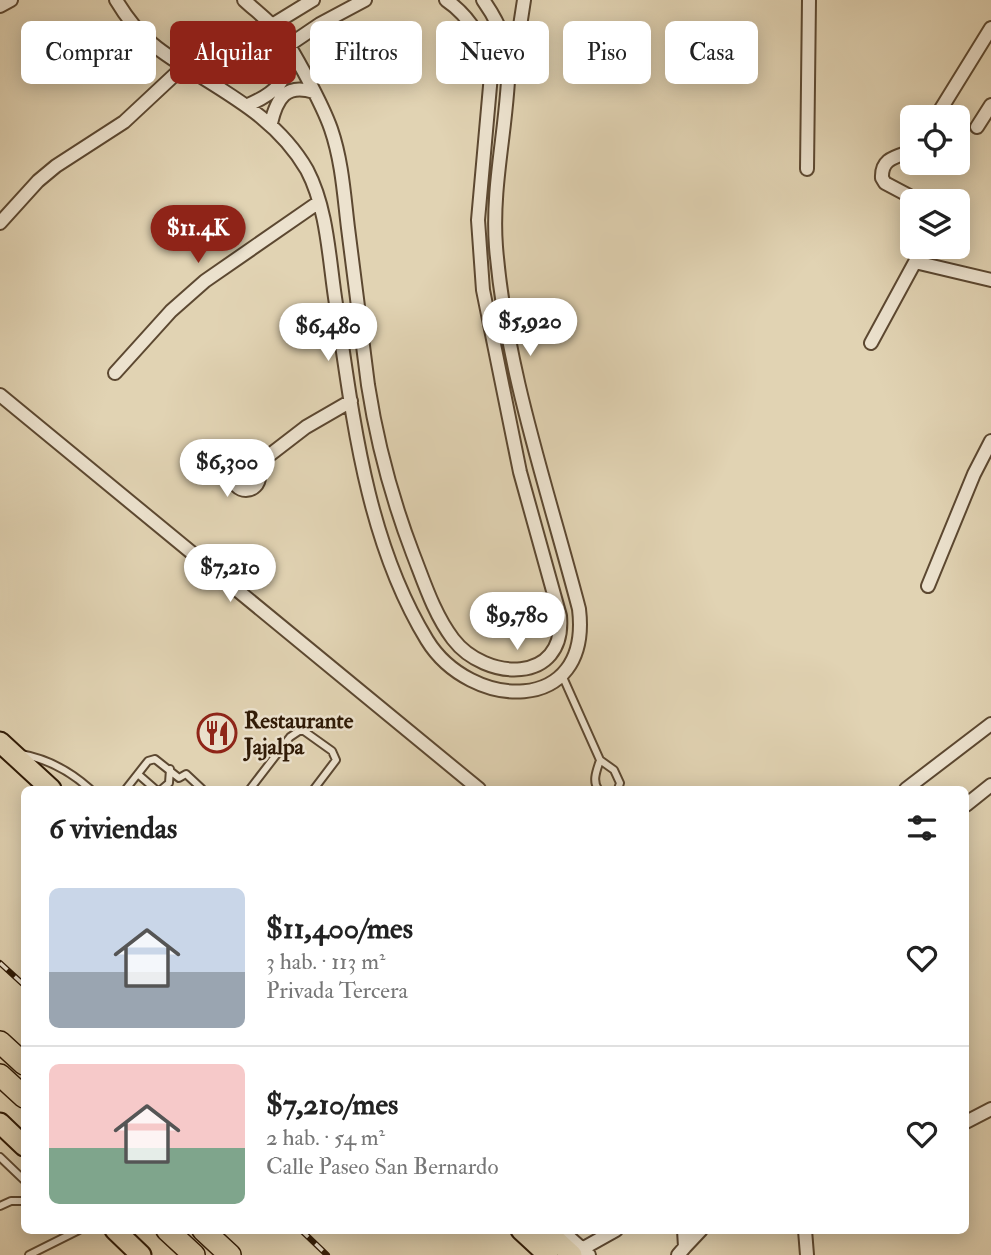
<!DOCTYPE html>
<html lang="es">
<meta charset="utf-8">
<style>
:root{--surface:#fff;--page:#f6f6f6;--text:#222;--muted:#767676;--line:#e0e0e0;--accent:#8f2418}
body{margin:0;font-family:"IM FELL Double Pica",serif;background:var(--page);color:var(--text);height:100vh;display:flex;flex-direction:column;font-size:26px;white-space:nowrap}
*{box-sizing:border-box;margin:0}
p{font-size:23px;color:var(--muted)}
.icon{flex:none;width:38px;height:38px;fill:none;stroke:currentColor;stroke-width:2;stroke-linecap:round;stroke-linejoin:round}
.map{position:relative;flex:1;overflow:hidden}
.details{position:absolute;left:21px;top:786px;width:948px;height:448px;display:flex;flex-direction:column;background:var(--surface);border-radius:10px;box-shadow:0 4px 18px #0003}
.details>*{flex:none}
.hud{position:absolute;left:21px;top:21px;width:950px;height:63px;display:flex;gap:14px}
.tools{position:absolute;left:900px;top:105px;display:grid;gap:14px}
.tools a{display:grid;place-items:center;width:70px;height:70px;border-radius:10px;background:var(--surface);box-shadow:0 4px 18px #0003;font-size:35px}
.price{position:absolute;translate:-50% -60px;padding:0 16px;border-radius:24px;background:#fff;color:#222;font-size:23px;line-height:46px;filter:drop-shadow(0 2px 4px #0008)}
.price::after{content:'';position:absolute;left:50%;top:42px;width:21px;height:16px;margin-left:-10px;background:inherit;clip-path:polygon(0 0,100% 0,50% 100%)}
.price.current{background:var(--accent);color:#fff}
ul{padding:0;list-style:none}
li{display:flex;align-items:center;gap:21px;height:175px;padding:0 28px}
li+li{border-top:2px solid var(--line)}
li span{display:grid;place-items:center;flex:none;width:196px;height:140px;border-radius:10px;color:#555}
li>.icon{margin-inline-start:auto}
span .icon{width:84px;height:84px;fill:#fffc;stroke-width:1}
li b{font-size:30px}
h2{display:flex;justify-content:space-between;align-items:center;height:84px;padding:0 28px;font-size:30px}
.chip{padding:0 24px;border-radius:10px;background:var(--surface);box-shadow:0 4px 18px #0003;font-size:24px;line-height:63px}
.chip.current{background:var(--accent);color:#fff}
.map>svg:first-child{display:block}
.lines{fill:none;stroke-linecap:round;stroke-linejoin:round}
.service-casing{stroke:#5c4831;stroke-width:10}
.minor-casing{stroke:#5c4831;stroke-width:16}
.primary-casing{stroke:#2f1a06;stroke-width:23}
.motorway-casing{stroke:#2f1a06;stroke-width:24}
.service{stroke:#ece2ce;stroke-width:6}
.minor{stroke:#ece2ce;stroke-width:12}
.primary{stroke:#e1d3b3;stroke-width:19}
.motorway{stroke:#e1d3b3;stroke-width:21}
.rail-casing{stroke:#2f1a06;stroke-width:6}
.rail{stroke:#ece2ce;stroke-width:3.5;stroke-dasharray:10;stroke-linecap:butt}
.labels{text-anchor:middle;stroke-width:5;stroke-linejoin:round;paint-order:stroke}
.poi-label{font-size:23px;font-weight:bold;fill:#2f1a06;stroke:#ece2ce;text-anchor:start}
</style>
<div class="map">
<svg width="991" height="1255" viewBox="0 0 991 1255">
<rect width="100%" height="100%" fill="#e1d3b3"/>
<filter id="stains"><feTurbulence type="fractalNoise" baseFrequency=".00286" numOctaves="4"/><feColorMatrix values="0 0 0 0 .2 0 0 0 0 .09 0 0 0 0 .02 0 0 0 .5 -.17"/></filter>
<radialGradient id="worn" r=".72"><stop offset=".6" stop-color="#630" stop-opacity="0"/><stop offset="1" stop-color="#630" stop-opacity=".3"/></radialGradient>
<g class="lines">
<defs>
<path id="service" d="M562,675L600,760L614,770L620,783L618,789
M21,754C48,759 70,771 90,789
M139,775L155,789
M126,789L148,761L155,759L179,778L186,774L202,789
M162,789L169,783L170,769
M250,789L290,737L299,731H304L332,751L336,760L314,789
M598,789C592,780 597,770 600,760
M0,1157L24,1180
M0,1206L11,1201H24
M29,1255L79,1230"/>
<path id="minor" d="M116,0C125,15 135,29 149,41C162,53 177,62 192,71C237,99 280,123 307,170C328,210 329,261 336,304C353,418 366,540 427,640C470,710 592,717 579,609C548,490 506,370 496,247C491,183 509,120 509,56C504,35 496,18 483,0
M244,0C257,12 271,22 282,36C291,47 297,60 304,72C314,91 324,109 331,129C342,161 344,195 348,228C355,280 361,333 368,385C377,443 392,499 413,554C424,582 434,614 453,639C485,681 566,685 560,616L520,472L483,290L478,220L491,75C488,46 470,16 446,0
M0,6L11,0
M272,25L313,0
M289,45L320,24L365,0
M490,63L509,56L520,26L524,0
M248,105C274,94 291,80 289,49
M936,117L991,28
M271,123C277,98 286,83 314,92
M977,127L991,105
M912,151C896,157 881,158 882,178L885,183L919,201
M807,169L809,0
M0,223L38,181L56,166L124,122L184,66
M915,262L991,280
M871,343L915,262L932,247
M115,373L171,311L205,281L319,202
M0,395L479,789
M233 477a13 13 0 1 1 26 0a13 13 0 1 1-26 0Z
M254,467L306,427L351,401
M928,586L974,474L991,441
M906,789L991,724
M966,805L991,785
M966,1122L991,1109
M561,1230L589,1255
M805,1230L807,1255
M685,1247L701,1230
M582,1249L616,1230
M678,1255L685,1247L684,1230"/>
<path id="primary" d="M0,742L51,789
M0,1123L24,1146
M115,1230L141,1255
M521,1230L548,1255
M545,1230L572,1255"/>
<path id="motorway" d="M0,1042L24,1064
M0,1075L24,1097
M167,1230L194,1255
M203,1230L230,1255"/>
</defs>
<use href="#service" class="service-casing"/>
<use href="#minor" class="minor-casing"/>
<use href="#primary" class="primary-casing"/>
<use href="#motorway" class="motorway-casing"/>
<use href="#service" class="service"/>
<use href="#minor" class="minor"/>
<use href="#primary" class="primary"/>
<use href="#motorway" class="motorway"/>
<defs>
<path id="rail" d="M0,963L24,985
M301,1230L327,1255"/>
</defs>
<use href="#rail" class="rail-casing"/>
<use href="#rail" class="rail"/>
</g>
<defs>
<symbol id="restaurant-ring" viewBox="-11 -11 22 22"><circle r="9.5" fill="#ece2ce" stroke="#8f2418" stroke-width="1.5"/><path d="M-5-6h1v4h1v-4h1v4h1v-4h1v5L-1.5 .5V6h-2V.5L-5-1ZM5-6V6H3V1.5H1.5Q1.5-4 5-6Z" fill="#8f2418"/></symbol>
</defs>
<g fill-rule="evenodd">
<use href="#restaurant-ring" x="195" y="711" width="44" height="44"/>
</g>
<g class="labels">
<g class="poi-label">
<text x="244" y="728">Restaurante<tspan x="244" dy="26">Jajalpa</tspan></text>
</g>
</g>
<rect width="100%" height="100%" filter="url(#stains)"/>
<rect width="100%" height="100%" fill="url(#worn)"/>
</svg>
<div class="tools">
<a><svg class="icon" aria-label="locate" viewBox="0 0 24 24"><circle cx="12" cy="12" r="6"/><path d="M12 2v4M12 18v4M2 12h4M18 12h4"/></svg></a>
<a><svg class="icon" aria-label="layers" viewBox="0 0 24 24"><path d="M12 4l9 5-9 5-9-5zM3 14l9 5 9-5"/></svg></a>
</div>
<b class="price current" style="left:198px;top:265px">$11.4K</b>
<b class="price" style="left:530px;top:358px">$5,920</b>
<b class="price" style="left:328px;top:363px">$6,480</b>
<b class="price" style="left:227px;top:499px">$6,300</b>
<b class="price" style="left:230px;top:604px">$7,210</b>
<b class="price" style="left:517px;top:652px">$9,780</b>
<div class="hud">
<a class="chip">Comprar</a>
<a class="chip current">Alquilar</a>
<a class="chip">Filtros</a>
<a class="chip">Nuevo</a>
<a class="chip">Piso</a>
<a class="chip">Casa</a>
</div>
<section class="details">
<h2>6 viviendas<svg class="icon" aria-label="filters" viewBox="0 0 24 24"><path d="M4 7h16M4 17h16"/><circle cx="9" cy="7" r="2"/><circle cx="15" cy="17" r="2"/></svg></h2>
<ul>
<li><span style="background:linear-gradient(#c9d6e8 60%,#9aa5b1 0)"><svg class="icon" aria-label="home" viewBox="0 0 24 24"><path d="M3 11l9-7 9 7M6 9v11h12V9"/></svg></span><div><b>$11,400/mes</b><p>3 hab. · 113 m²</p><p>Privada Tercera</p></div><svg class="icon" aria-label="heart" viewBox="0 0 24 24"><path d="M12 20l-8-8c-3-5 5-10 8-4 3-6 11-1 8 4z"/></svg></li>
<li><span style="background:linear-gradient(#f6c9c9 60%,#7fa58c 0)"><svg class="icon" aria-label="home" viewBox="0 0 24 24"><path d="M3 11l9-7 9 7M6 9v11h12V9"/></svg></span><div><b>$7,210/mes</b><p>2 hab. · 54 m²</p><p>Calle Paseo San Bernardo</p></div><svg class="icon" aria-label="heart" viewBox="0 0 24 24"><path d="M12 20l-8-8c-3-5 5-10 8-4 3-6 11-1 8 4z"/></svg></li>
</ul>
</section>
</div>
